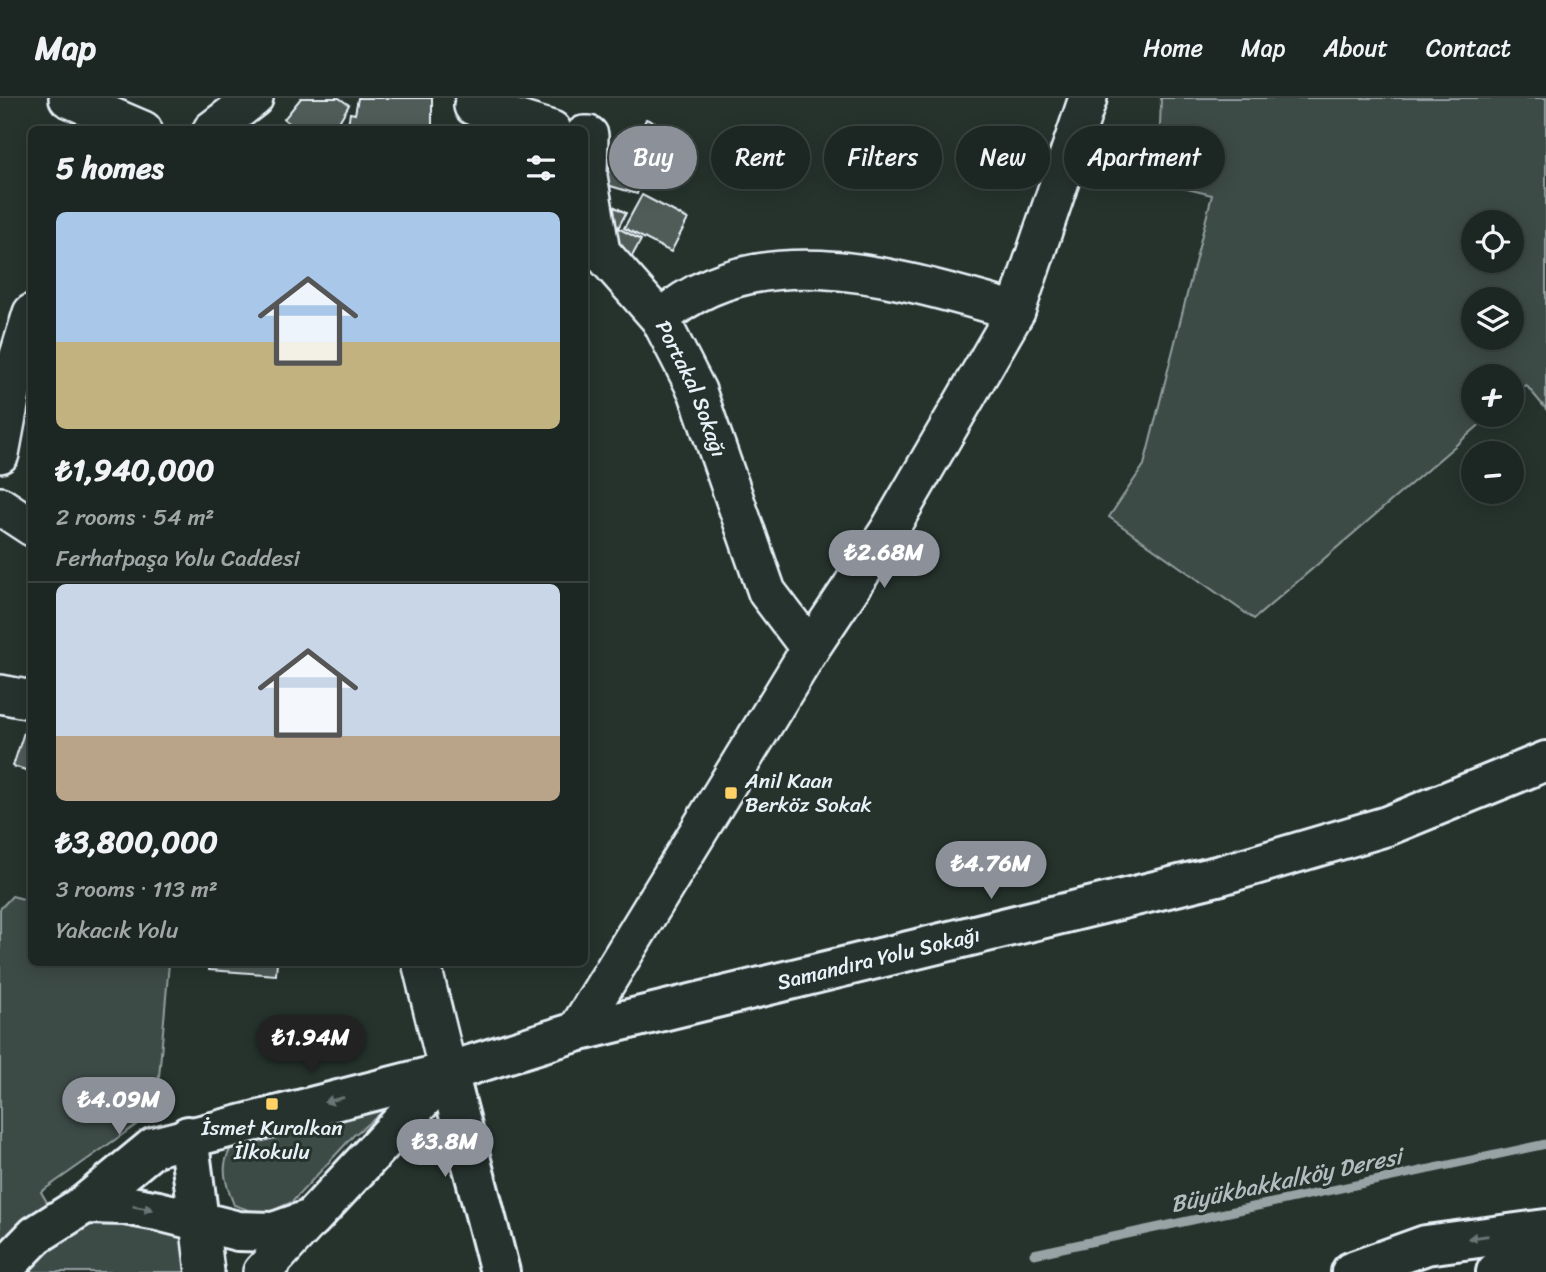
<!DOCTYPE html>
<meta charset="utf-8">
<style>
:root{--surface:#1c2622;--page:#29322f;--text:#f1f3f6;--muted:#a0a5a5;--line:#3a4340;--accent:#8c9099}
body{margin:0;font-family:Sriracha,sans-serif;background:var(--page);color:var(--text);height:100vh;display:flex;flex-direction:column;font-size:26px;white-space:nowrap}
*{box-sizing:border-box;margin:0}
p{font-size:23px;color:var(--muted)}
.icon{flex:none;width:38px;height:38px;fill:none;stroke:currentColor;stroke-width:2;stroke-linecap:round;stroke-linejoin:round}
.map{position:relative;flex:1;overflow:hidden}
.drawer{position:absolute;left:28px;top:28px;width:560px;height:840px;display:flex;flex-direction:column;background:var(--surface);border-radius:10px;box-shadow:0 4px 18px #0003,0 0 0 2px var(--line)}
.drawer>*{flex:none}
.hud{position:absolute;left:609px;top:28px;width:665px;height:63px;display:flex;gap:14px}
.controls{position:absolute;left:1461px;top:112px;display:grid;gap:14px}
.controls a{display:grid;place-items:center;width:63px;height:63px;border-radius:50%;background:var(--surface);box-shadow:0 4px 18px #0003,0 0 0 2px var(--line);font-size:35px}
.price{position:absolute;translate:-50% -60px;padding:0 16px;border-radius:24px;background:var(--accent);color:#fff;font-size:23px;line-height:46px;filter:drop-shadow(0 2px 4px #0008)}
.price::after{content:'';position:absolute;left:50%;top:42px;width:21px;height:16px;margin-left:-10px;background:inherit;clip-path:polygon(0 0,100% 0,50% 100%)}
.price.on{background:#222;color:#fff}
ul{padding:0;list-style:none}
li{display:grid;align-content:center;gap:14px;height:371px;padding:0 28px}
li+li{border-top:2px solid var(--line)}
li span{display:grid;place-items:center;height:217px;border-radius:10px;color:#555}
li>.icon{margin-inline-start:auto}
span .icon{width:126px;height:126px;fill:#fffc;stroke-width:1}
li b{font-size:30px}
h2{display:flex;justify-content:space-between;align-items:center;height:84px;padding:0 28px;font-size:30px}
.chip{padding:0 24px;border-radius:32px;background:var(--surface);box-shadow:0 4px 18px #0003,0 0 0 2px var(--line);font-size:24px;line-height:63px}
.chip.on{background:var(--accent);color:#fff}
header{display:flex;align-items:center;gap:42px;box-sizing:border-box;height:98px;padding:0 35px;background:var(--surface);border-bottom:2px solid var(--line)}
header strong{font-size:33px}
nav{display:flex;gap:38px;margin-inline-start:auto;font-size:24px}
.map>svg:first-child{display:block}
.green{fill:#3e4b47;stroke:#939ea0;stroke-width:2;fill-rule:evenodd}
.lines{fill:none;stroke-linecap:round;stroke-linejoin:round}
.stream{stroke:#98a3a5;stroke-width:9}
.building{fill:#505c59;stroke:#e8f1f8;stroke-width:2}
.minor-casing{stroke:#e8f1f8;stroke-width:42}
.major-casing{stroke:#e8f1f8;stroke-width:44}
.highway-casing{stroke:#e8f1f8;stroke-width:44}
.minor{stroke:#26332d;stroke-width:37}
.major{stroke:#26332d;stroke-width:38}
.highway{stroke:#26332d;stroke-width:38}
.oneway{fill:#6a7674}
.poi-dot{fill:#ffd166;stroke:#26332d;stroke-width:2.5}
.labels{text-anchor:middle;stroke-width:6;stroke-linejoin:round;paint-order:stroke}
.street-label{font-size:21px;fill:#e8f1f8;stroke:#26332d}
.poi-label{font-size:21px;fill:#e8f1f8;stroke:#26332d;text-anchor:start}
.water-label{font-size:23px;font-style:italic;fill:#b3bdc0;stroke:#26332d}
</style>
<header>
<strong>Map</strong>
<nav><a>Home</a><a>Map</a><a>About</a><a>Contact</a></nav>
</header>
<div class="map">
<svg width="1546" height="1174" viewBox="0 0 1546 1174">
<rect width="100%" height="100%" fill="#26332d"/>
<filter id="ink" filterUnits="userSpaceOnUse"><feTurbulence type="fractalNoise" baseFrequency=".0143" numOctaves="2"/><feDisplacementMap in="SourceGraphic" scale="14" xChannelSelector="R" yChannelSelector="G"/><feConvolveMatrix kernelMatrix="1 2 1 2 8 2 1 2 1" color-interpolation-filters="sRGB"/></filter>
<g filter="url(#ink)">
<path class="green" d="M1161,0H1546V311L1526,287L1512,299V278H1474V317H1491L1254,521L1109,419L1144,367L1212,97L1158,84ZM1512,124V163H1474V124ZM1512,201V240H1474V201Z
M12,798L31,803L32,864L169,865L156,1013L41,1094L66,1136L131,1113L202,1137L197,1174H0V811Z
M398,1002L354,1037L292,1104L263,1117L234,1107C220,1071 221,1063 242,1032Z"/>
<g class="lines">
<path class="stream" d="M1034,1156L1546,1046"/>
</g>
<path class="building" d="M301,0H339L349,7L334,32H298L284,21Z
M358,0H432V32H347L350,15L355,16Z
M646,21L688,38L668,85L619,64L632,33L639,37Z
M612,64L644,74L637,96L604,86Z
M642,97L688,121L671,154L624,130Z
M615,109L626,115L618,130L641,142L631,160L610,150L607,125Z
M28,622L32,624V674L13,668Z
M210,864H277L276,877L209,872Z"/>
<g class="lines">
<defs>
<g id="minor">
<path d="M68,0L143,32"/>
<path d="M473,8L552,32"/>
<path d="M212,32L254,0"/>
<path id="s1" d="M584,37H589L588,78L601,154L660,221L697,293L767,494L810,551"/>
<path d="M660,221C759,133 904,182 1016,213"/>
<path d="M0,356L17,264L32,215"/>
<path d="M0,408L32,429"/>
<path d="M0,596L32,602"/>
<path d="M421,864L448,974"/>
<path d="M576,934L810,551L888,434L1016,213L1088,0"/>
<path d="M199,1123L205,1174"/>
<path d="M262,1174L311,1121"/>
</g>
<g id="major">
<path d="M448,974L500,1174"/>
<path d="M188,1038L199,1123"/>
<path d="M85,1106L125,1107L158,1113L238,1133L274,1134L311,1121L448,974"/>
<path id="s2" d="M0,1174L36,1137L85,1106L154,1049L448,974L576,934L1221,777L1387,728L1546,663"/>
</g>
<path id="highway" d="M1351,1174L1426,1147L1546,1131
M1496,1174L1546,1159"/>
</defs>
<use href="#minor" class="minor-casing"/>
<use href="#major" class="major-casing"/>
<use href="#highway" class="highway-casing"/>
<use href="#minor" class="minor"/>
<use href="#major" class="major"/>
<use href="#highway" class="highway"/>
</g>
<defs><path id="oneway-solid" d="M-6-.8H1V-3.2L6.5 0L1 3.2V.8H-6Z" transform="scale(1.75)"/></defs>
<g class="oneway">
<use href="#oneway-solid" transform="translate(334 1002) rotate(166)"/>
<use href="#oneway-solid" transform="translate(143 1110) rotate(10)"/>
<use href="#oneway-solid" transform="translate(1478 1139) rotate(172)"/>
</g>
</g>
<g class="poi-dot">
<rect x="724" y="688" width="14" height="14" rx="3.5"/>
<rect x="265" y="999" width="14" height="14" rx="3.5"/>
</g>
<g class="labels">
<g class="street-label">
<text dy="7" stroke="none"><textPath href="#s1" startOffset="289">Portakal Sokağı</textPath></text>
<text dy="7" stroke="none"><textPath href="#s2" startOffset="948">Samandıra Yolu Sokağı</textPath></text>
</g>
<g class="poi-label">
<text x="745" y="690">Anil Kaan<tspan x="745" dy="24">Berköz Sokak</tspan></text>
<text x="272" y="1037" text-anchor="middle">İsmet Kuralkan<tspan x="272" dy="24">İlkokulu</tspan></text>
</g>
<g class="water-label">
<text transform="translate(1286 1082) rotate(-12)" y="8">Büyükbakkalköy Deresi</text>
</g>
</g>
</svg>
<div class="controls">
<a><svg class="icon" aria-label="locate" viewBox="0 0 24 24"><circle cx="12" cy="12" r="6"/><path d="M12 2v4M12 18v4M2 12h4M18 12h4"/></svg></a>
<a><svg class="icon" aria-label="layers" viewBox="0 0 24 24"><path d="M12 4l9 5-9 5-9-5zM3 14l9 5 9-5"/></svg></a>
<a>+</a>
<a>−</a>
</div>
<b class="price" style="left:884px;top:492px">₺2.68M</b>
<b class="price" style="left:991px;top:803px">₺4.76M</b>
<b class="price on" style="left:311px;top:977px">₺1.94M</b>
<b class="price" style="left:119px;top:1039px">₺4.09M</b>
<b class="price" style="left:445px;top:1081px">₺3.8M</b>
<div class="hud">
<a class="chip on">Buy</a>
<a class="chip">Rent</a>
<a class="chip">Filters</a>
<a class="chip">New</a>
<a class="chip">Apartment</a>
</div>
<section class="drawer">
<h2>5 homes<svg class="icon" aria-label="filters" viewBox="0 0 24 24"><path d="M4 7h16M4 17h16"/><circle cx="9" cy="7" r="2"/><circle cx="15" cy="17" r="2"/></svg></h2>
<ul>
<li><span style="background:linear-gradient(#a9c7e8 60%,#c2b280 0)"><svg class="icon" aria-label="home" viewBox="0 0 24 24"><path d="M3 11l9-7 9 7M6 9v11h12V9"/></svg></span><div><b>₺1,940,000</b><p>2 rooms · 54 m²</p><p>Ferhatpaşa Yolu Caddesi</p></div></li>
<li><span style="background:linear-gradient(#c9d6e8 70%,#b9a48a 0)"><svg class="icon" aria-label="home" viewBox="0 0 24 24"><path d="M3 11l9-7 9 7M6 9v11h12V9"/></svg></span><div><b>₺3,800,000</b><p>3 rooms · 113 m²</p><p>Yakacık Yolu</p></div></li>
</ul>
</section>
</div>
